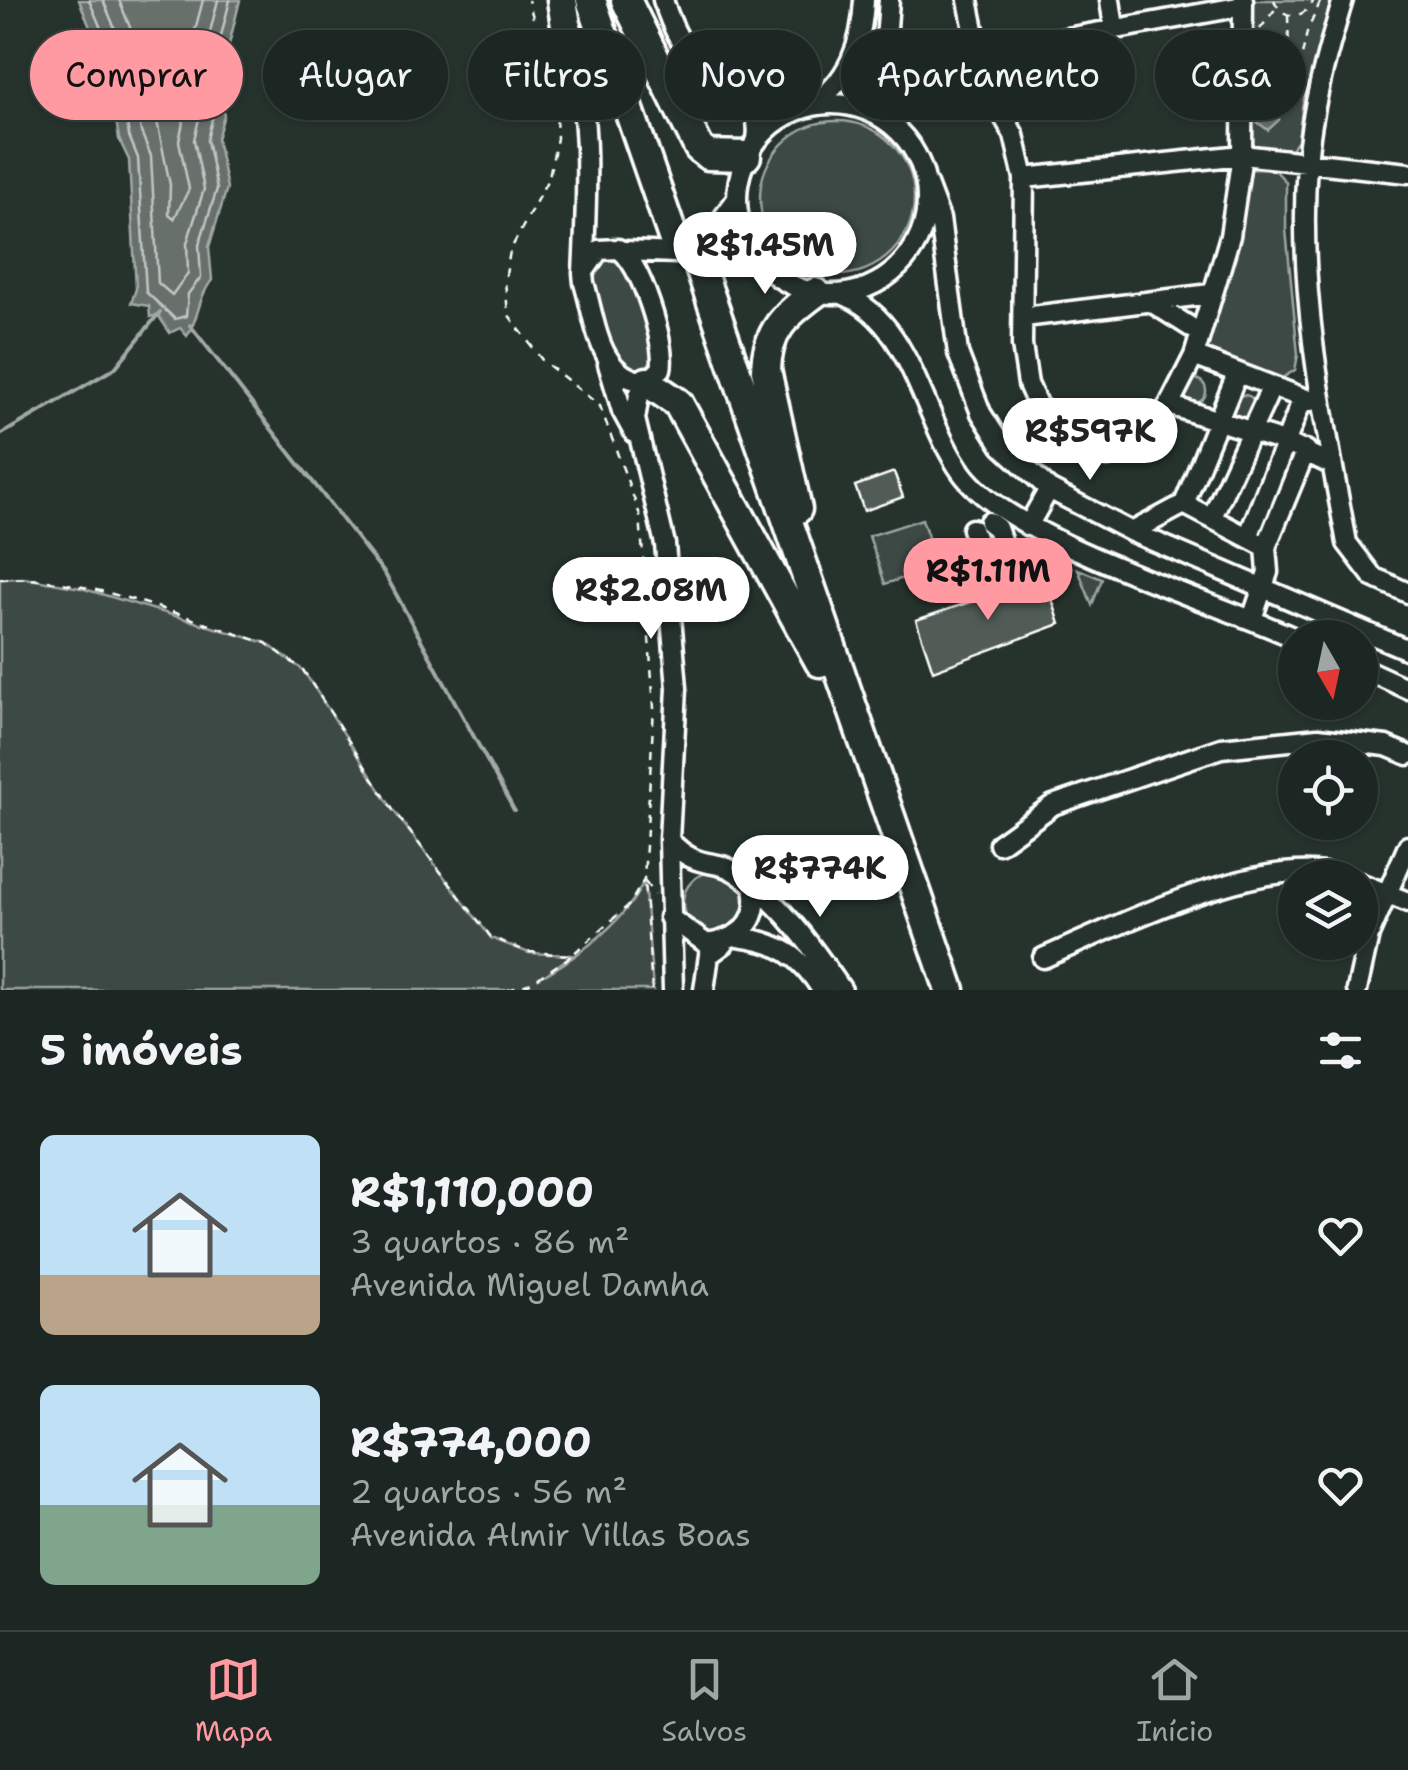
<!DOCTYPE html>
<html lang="pt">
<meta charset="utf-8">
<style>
:root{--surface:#1c2622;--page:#252e2a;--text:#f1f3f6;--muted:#a0a5a5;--line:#3a4340;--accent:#ff9aa2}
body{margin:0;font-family:"Shantell Sans",sans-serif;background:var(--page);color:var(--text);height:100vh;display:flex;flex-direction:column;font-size:38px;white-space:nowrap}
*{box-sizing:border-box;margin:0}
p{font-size:32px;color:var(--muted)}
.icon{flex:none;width:55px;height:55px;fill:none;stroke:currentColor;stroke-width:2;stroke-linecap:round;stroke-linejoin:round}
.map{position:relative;height:990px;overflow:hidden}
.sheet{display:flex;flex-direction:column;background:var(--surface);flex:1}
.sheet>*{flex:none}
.top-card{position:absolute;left:30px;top:30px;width:1350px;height:90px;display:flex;gap:20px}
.needle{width:65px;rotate:171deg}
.controls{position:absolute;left:1278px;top:620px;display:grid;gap:20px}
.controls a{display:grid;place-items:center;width:100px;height:100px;border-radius:50%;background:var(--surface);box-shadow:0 2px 8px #0004,0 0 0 2px var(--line);font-size:50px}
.price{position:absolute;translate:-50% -85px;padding:0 22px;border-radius:35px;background:#fff;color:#222;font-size:32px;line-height:65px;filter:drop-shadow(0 2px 5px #0008)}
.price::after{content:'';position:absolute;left:50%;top:60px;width:30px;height:22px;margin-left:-15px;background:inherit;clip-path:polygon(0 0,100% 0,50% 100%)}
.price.active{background:var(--accent);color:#111}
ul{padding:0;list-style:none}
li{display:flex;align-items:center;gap:30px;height:250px;padding:0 40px}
li span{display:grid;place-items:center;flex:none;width:280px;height:200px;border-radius:15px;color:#555}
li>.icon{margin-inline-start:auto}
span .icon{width:120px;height:120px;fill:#fffc;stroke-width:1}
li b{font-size:42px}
h2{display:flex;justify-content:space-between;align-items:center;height:120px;padding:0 40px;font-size:42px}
.chip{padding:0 35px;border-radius:45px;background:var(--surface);box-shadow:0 2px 8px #0004,0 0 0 2px var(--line);font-size:35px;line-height:90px}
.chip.active{background:var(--accent);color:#111}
.dock{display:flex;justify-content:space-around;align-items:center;height:140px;border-top:2px solid var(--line);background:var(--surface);font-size:28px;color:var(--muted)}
.dock a{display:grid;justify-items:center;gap:5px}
.dock .active{color:var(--accent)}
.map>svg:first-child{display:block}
.green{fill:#3e4944;stroke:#9ea4a2;stroke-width:2.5}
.water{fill:#67706c;stroke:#a4a9a7;stroke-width:2.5}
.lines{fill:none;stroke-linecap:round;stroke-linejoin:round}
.shore{stroke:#c2c6c4;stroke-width:2.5}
.stream{stroke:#a4a9a7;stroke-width:4}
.building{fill:#515c57;stroke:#fff;stroke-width:2.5}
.minor-casing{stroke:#fff;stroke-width:25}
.highway-casing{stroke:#fff;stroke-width:35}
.path{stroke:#fff;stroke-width:2.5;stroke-dasharray:8 8;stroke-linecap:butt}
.minor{stroke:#26332d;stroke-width:18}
.highway{stroke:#26332d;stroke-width:28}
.highway-bridge-casing{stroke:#fff;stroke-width:35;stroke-linecap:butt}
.highway-bridge{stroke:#26332d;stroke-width:28}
</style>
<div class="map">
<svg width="1408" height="990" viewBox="0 0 1408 990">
<rect width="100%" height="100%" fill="#26332d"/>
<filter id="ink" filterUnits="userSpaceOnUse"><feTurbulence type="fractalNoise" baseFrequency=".01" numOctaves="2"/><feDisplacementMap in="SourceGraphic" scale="20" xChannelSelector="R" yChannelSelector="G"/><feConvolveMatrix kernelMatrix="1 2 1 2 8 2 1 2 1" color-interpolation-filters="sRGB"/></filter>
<g filter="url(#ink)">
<path class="green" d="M1254,0H1334L1303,102L1298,140L1286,155L1261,152L1251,143Z
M760 198a77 77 0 1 1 154 0a77 77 0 1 1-154 0Z
M1253,169L1275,170L1286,182V229L1298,355L1295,370L1279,380L1213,356L1202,344L1245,173Z
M607,259L622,263L629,273L655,352L649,367L637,373L617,363L591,280V274Z
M1182 391a12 12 0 1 1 24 0a12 12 0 1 1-24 0Z
M1232 407a12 12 0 1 1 24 0a12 12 0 1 1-24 0Z
M922,519L938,567L885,584L869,536Z
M1078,569L1102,579L1092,605Z
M24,578L81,588L266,643L303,670L393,810L491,938L529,953L572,955L545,975C581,954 628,919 644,880L653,990H0V579Z
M683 903a31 31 0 1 1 62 0a31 31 0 1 1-62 0Z"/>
<path class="water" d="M79,0H240L218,89L224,115L217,139L227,188L209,247L212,280C197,299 200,317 187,336L180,328L170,333L158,315L150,317L149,306L131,303L136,289L129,160L119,139L109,75Z
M1266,54L1279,63V120L1268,130L1257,122L1269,96L1255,66Z"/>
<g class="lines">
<path class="shore" d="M89,0L119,71L129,136L138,158L146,292L175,319L186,316L188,294L201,277L199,245L217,189L207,140L213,115L208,88L230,0
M103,0L131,67L141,132L151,156L158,283L172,295L188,273L187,243L204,189L194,140L200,114L196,88L218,0
M119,0L146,67L170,185L169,215L174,219L189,189L179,141L185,113L181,83L203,0"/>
<path class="stream" d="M190,325L385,574L514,810
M0,435L115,368L160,312"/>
</g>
<path class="building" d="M894,472L903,497L864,511L855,486Z
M1045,577L1060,624L933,671L916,620Z"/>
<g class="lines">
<defs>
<path id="minor" d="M663,0C668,15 674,32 683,44C709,77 765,91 757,139
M889,0L883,82L897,129
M968,0L985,84L1014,135L1024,178L1022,345L1028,384L1037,404L1072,445L1108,456L1137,445L1169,405L1194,356L1217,280L1230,236L1242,155L1243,0
M1110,0L1114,27
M1343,0C1327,53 1311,109 1307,164C1297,290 1324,420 1347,543L1373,577L1408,593
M565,26C593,106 587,191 583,273L584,283C596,321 598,379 647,382L661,369C667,346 640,259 618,249L599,250L583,273
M979,54L1243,6
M739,87L803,108
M737 199a95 95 0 1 1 190 0a95 95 0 1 1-190 0Z
M811,106C849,81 862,44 864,0
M1024,178L1242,155L1408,173
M926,182L940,219L958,353L981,413L1002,446L1049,489L1132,532L1408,650
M704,244L736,200
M625,251L676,253L704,244L756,257
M842,294C912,321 921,416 962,473C1010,540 1213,601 1295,638
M1154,304L1200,333
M1024,317L1211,294
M1194,356L1311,401
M608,364L622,411L634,433
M647,382L639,395L635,419L665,544L677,688L669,840L673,990
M1169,405L1287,443L1332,465
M1184,504L1237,374
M1212,517L1271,388
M989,522L997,528L1009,563
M1028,526L1049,489
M972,529L987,571
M1132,532L1184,504L1266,547L1268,572L1252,619
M1248,537L1303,398
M1266,547L1306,450
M1360,667L1408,689
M669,840C698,872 714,857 737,873C781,902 813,948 842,990
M999,844L1053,805L1221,748L1318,738L1386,746L1408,755
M1360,883L1408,902
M669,917L707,944C738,939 761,924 754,887
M738,937C779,942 800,955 822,990
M1043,958C1116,927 1269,849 1345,878
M704,990L709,955L724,944
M1357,990L1369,935L1408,846"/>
<path id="highway" d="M562,0L567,32
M591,0L675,243
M626,0L699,148L708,155L746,156
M696,256L950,990
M647,382L678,403L820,662
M797,509L766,370C767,331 785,315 815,293"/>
</defs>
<use href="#minor" class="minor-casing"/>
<use href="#highway" class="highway-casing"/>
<path class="path" d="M1274,0C1283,21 1304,20 1314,0
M1288,15L1289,56L1298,69
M1260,29L1276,8
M1299,70L1307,32L1321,0
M0,579C83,574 186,619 266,643L303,670L393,810L491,937L528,952L572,955L629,905L644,880L654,707L640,515L600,406L542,360L508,314L505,281L510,251L549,177L557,138L555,93L528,0
M508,990L531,983L571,956
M652,990L644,880L654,895"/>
<use href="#minor" class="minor"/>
<use href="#highway" class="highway"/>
<defs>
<path id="highway-bridge" d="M689,238L696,256"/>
</defs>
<use href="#highway-bridge" class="highway-bridge-casing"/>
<use href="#highway-bridge" class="highway-bridge"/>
</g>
</g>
</svg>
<div class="controls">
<a><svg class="needle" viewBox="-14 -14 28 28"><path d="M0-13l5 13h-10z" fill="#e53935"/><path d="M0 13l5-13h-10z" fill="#a0a5a5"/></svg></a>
<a><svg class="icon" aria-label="locate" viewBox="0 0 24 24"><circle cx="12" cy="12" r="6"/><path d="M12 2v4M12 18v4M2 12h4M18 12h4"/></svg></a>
<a><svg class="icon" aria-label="layers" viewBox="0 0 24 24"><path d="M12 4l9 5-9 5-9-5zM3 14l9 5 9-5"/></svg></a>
</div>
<b class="price" style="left:765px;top:297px">R$1.45M</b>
<b class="price" style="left:1090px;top:483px">R$597K</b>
<b class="price active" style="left:988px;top:623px">R$1.11M</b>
<b class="price" style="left:651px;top:642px">R$2.08M</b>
<b class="price" style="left:820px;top:920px">R$774K</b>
<div class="top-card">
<a class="chip active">Comprar</a>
<a class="chip">Alugar</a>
<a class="chip">Filtros</a>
<a class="chip">Novo</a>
<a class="chip">Apartamento</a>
<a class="chip">Casa</a>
</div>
</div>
<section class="sheet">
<h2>5 imóveis<svg class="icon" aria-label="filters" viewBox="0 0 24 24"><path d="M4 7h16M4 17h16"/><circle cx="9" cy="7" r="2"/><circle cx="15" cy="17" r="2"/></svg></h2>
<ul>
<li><span style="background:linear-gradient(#bfe0f5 70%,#b9a48a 0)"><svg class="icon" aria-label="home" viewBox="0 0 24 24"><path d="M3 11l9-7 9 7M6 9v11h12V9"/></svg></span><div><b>R$1,110,000</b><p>3 quartos · 86 m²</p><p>Avenida Miguel Damha</p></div><svg class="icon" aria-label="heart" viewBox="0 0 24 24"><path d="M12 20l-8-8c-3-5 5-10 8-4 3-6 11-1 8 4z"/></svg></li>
<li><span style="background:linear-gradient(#bfe0f5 60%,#7fa58c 0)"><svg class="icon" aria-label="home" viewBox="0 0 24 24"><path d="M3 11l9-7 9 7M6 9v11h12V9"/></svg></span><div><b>R$774,000</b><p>2 quartos · 56 m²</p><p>Avenida Almir Villas Boas</p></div><svg class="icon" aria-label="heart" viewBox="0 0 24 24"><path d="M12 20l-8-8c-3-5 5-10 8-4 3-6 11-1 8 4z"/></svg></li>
</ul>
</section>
<nav class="dock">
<a class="active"><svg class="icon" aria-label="map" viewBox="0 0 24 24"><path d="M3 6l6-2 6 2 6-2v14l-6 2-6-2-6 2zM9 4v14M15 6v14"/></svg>Mapa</a>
<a><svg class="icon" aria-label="saved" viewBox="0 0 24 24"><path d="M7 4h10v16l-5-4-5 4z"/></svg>Salvos</a>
<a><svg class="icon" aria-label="home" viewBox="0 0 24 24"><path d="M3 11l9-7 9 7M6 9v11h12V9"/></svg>Início</a>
</nav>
